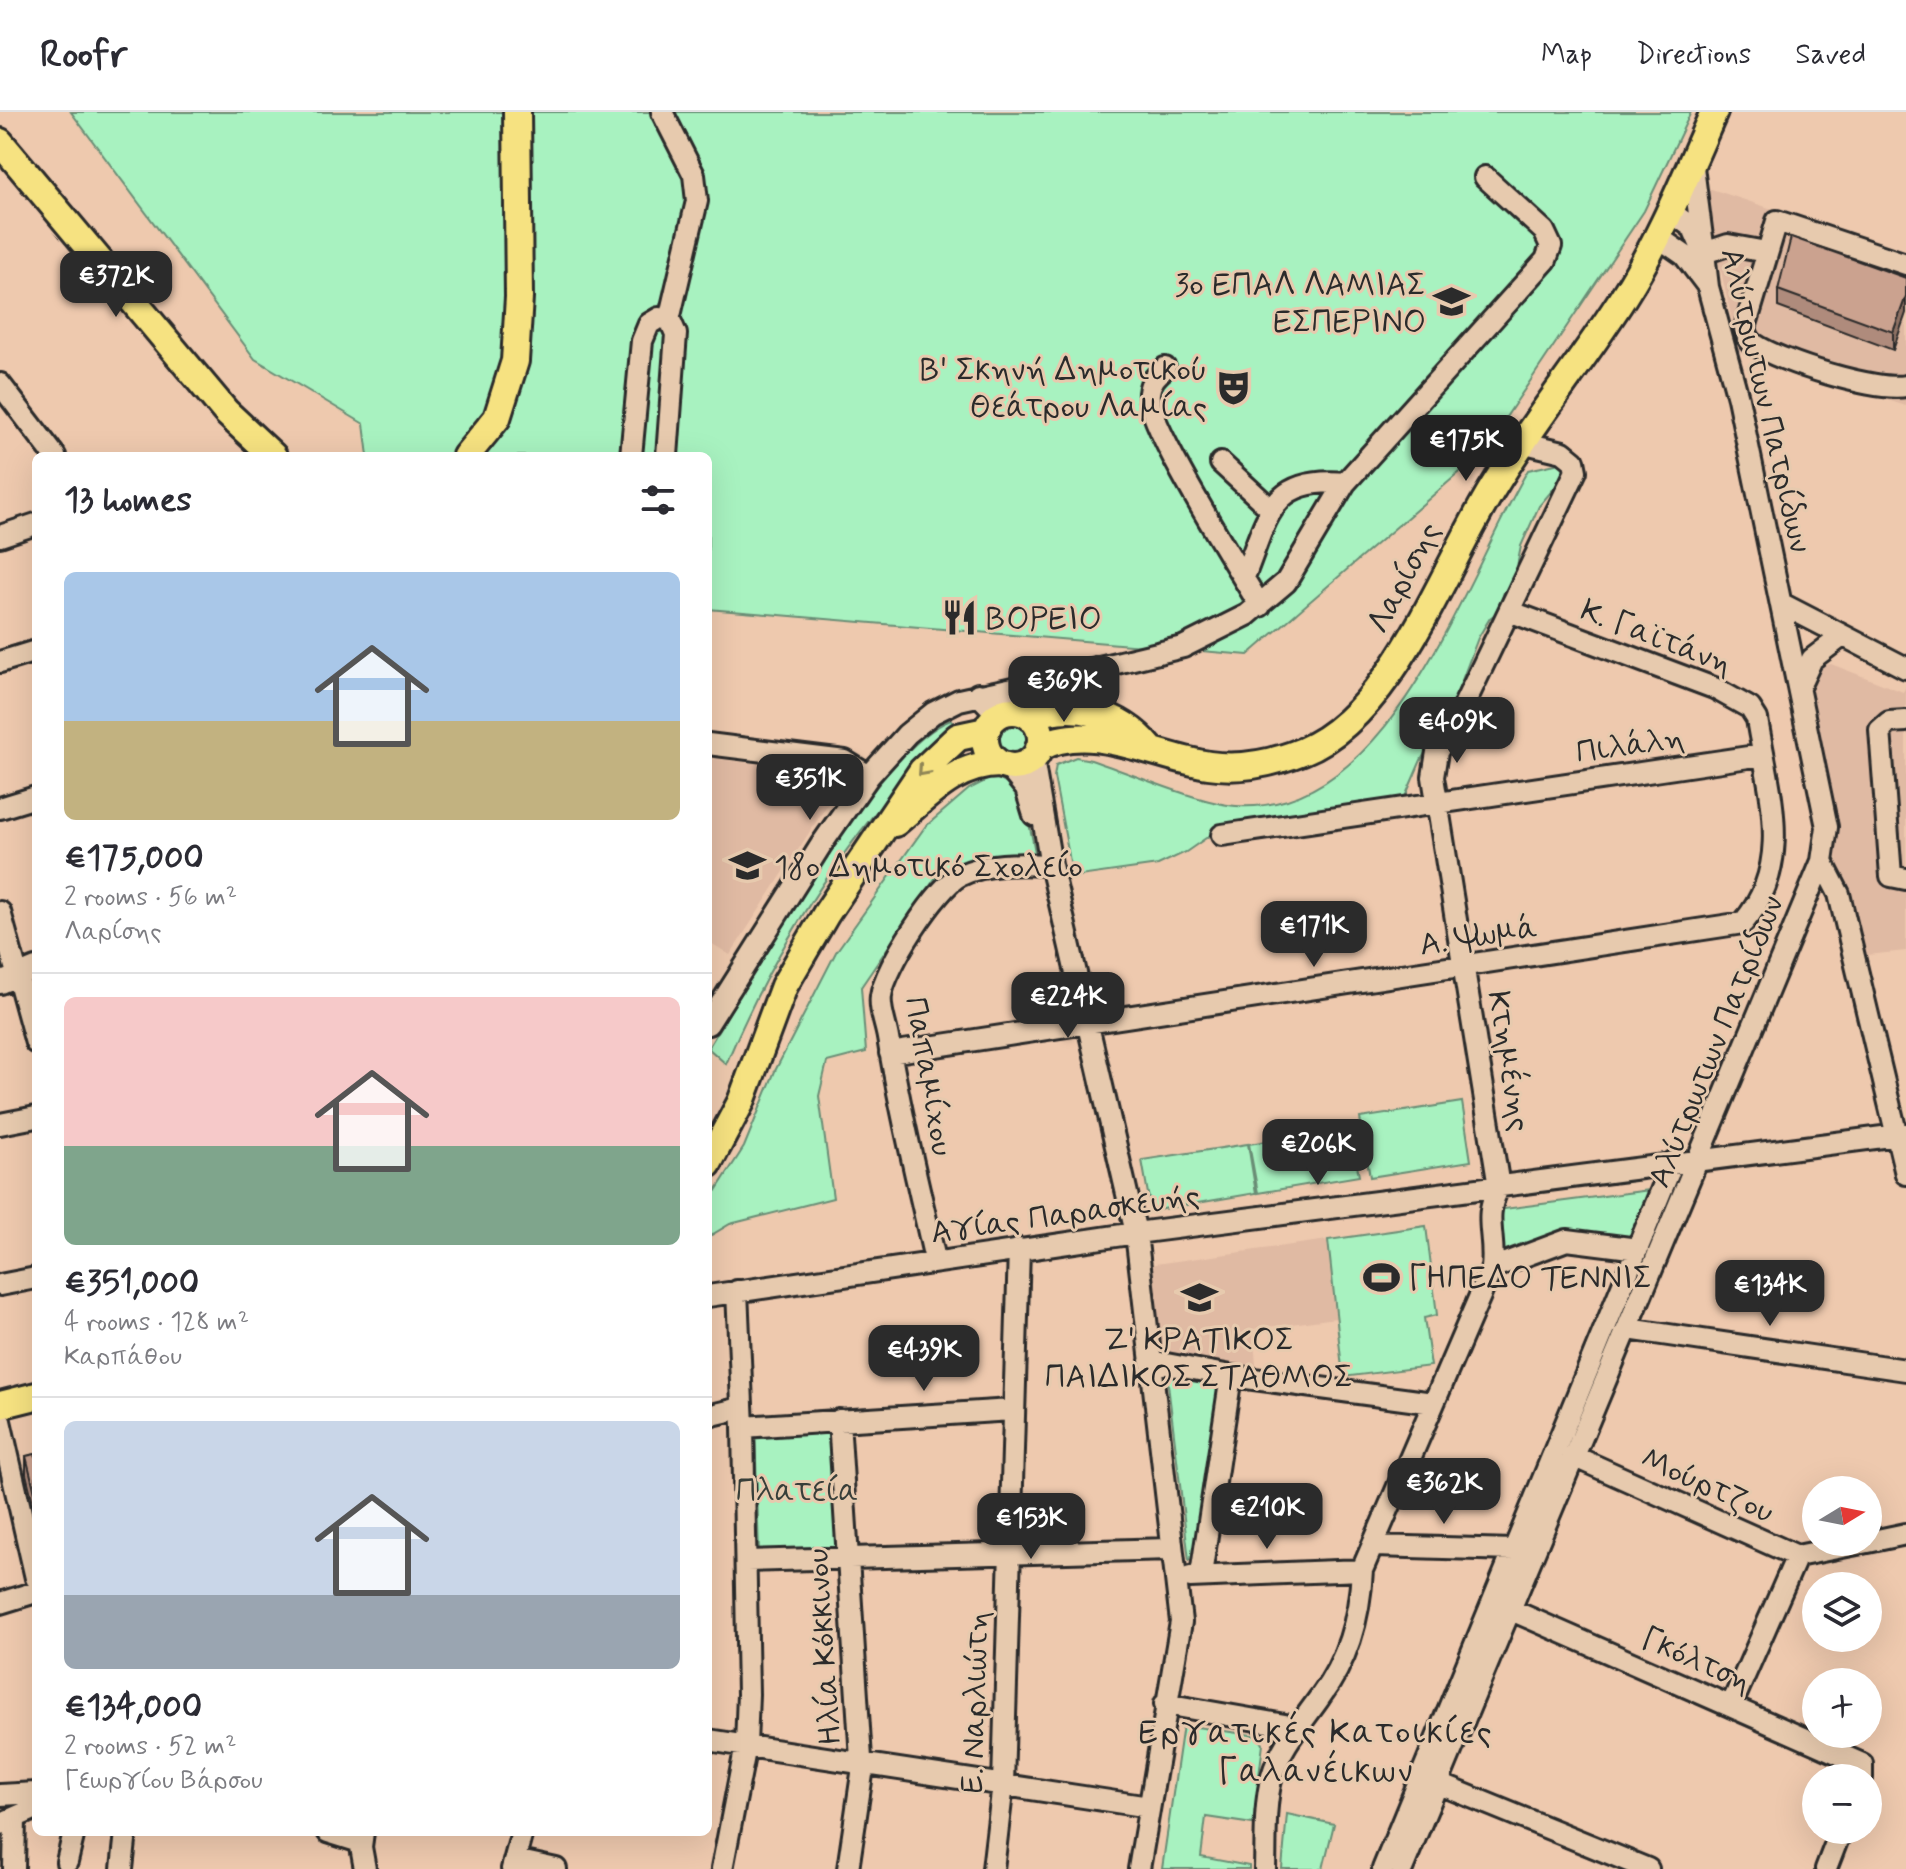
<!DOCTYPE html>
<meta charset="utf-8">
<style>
:root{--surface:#fff;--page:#f7f7f7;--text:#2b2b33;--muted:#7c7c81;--line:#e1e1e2;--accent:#2b2b2b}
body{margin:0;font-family:Mynerve,sans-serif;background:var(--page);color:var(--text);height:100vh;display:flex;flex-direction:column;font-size:30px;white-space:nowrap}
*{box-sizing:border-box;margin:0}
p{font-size:26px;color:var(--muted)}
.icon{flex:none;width:44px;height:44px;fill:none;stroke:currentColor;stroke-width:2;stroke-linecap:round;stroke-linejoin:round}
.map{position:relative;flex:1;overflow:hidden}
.panel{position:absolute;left:32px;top:340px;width:680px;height:1384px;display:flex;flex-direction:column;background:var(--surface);border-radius:12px;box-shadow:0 8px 32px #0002}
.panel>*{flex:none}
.needle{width:52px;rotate:80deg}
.buttons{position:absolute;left:1802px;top:1364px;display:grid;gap:16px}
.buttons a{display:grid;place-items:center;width:80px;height:80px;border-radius:50%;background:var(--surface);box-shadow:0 8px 32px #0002;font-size:40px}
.price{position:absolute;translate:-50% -68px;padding:0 18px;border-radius:16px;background:var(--accent);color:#fff;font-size:26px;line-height:52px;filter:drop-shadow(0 2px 4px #0008)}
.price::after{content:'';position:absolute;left:50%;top:48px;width:24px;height:18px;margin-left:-12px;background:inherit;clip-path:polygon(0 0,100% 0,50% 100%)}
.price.active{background:#222;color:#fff}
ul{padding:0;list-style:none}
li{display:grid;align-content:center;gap:16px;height:424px;padding:0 32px}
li+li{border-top:2px solid var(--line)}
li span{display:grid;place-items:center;height:248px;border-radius:12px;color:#555}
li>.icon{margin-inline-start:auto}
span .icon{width:144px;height:144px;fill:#fffc;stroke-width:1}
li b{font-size:34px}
h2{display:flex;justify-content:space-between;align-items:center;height:96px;padding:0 32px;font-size:34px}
header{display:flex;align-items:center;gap:48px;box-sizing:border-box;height:112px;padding:0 40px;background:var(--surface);border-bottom:2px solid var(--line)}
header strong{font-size:38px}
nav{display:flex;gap:44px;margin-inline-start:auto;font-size:28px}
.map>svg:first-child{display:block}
.built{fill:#e0baa3}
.green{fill:#a8f2c0;stroke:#6a8e76;stroke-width:2}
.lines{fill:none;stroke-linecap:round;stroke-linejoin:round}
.minor-casing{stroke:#2b2b2b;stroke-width:26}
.major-casing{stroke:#2b2b2b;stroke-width:32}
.minor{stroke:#e7caae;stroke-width:20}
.major{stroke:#f6e281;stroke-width:26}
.wall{fill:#af8b7b;stroke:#2b2b2b;stroke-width:2}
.shaded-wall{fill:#8e7164;stroke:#2b2b2b;stroke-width:2}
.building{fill:#cba28f;stroke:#2b2b2b;stroke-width:2}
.oneway{stroke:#908656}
.labels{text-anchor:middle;stroke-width:6;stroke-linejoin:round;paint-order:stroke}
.poi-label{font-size:32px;fill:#2b2b2b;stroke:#e7caae;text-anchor:start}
.street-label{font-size:32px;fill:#2b2b2b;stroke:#e7caae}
.park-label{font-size:32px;fill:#383f3a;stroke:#e7caae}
.neighbourhood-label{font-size:34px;letter-spacing:2px;fill:#2b2b2b;stroke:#e7caae}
</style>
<header>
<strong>Roofr</strong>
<nav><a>Map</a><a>Directions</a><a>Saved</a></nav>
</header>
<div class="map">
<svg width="1906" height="1757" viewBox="0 0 1906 1757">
<rect width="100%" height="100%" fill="#eec9ae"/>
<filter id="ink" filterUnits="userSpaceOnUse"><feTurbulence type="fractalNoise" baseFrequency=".0125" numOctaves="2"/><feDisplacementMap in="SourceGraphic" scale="16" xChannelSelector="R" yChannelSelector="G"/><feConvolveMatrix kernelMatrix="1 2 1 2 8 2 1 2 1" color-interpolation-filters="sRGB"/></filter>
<g filter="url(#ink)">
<path class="built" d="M1702,74L1906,141V294L1739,240Z
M1831,552L1903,580L1906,575V839L1857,844L1803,586L1823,554Z
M708,646L832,661L836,679L730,843L708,829Z
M1328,1128L1336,1206L1253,1217L1257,1264L1152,1251L1148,1153Z"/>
<path class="green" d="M71,0H1691L1644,99L1482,341L1248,543L708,497V344H368L364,312L255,247Z
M1560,351L1567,355V369L1555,375L1539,394L1521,434L1514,470L1504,480L1498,500L1490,506L1478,526L1451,597L1421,648L1405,685L1222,715L1186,740L1158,753L1073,765L1054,665L1056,653L1076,645L1091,648C1130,661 1199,691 1236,694C1391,705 1464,466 1528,358Z
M992 627a21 21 0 1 1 42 0a21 21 0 1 1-42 0Z
M951,608L955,614C857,708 778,827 726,952L708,936C752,865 879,633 951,608Z
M991,666C1026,670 1030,717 1036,745L983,749L936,765L861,875L866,940L827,950L819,984L833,1086L730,1112L708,1125V1091L744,1035L775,959L836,840L925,715L969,677Z
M1462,990L1471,1049L1370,1065L1360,1006Z
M1350,1015L1359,1064L1258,1081L1249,1032Z
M1248,1032L1256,1081L1151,1099L1142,1048Z
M1650,1078L1632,1130L1500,1143L1496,1098Z
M1426,1114L1437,1203L1424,1206L1431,1254L1343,1265L1328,1128Z
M1170,1258L1216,1266L1224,1278L1198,1449L1189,1448L1167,1264Z
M836,1316L840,1438L759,1441L755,1318Z
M1183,1613L1258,1624L1263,1632L1253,1712L1206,1705L1201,1745L1249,1754V1757H1162Z
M1287,1702L1334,1712L1323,1757H1282Z"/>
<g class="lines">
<defs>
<path id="minor" d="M662,0L694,63L697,89L669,208
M1693,55L1704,141L1728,133L1766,140
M1658,125L1684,143L1706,172
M1906,152L1777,109L1745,216C1747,223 1748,228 1754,232C1780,250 1877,280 1906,274
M1165,256C1157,263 1150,269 1149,281C1145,311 1240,459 1260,494
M0,272L55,344
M631,344L642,229L649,212L659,206L670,208L676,222L667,344
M1221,351L1272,398
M0,424L36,412
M1244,465C1268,406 1269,364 1345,371
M1782,492L1906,556
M0,550L36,539
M1799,575L1812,547L1841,525
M978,582L998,603
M1906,609L1889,610L1880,618L1891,764L1906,767
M708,632L845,649L869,664
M1033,647L1051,753L1136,1121L1181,1510L1139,1757
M1008,655L1026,677L1034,703
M0,696L36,685
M1222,723L1762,643
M1822,749L1839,782L1906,1062
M0,800L36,931
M0,871L36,856
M708,912L821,733L869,664L907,622L933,601L959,588L1013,576H1035L1083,559L1183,535L1247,503L1286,470L1345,371L1546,148L1551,134L1544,119L1485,65
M890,941L1743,811C1795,751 1768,677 1757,607L1750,596L1714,576L1509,499
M0,1012L36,1005
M935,1148C919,1075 900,1001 888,926C886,913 879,897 881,884C884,857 937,774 961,763C987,750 1022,752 1051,753
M1492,1156L1567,1128L1638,1137
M0,1173L36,1166
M708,1184L1136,1121L1906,1022
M1628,1217L1906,1258
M1150,1249L1231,1264
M708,1304L741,1296
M839,1308L862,1662L848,1757
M0,1309L36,1466
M743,1315L1012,1298
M1573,1344L1797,1444L1867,1430
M1868,1430L1906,1422
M1374,1434L1514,1438
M747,1449L1170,1437
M1201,1463L1231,1264L1433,1291
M1190,1465L1362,1458
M0,1491L36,1480
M1509,1497L1862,1652V1666
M1165,1592L1296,1615
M1731,1594L1797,1444
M708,1628L1149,1695
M1437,1671L1648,1757
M0,1683L36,1681
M0,1712L36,1696
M328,1720L360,1730
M363,1720L361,1735L365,1757
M515,1748L556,1757
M67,1750L74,1720
M14,1757L15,1706
M122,1757L126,1720
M512,1757L522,1720
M722,1757L746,1633L748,1582L743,1315L737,1179
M993,1757L1003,1672L1019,1137
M1265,1757C1266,1727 1264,1694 1272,1664C1281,1633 1302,1611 1320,1585C1348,1548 1360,1503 1362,1458L1492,1156C1496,1123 1482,1105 1499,1075L1433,665L1437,640L1464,593L1576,359L1574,349L1563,340L1521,330
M1383,1757L1673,1050
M1402,1757L1822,749L1827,715L1738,286L1708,175L1704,141L1693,116L1671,100
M1826,1757L1841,1718"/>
<path id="major" d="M0,30L226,300L273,344
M466,344L497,306L515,249L519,185L517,0
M985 627a28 28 0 1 1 56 0a28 28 0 1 1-56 0Z
M1030,605C1073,587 1121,601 1150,636
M1039,636C1089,607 1157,646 1209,653C1241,658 1273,651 1303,639C1394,602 1444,454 1494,374C1534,308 1583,249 1624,184C1661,126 1686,63 1714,0
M895,711C928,684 955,652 1000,652
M708,1052L741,990L784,874L826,802L922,659L958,625L986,619
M0,1293L36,1284"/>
</defs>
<use href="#minor" class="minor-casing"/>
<use href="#major" class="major-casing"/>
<use href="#minor" class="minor"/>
<use href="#major" class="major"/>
</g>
<path class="wall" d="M1906,166L1893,238L1778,195V178Z
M36,1342V1403L26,1362V1344Z"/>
<path class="shaded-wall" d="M1906,184V201L1893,238V220Z"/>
<path class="building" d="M1791,125L1906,166V184L1893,220L1778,178Z
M36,1342V1385L26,1344Z"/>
<defs><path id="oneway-chevron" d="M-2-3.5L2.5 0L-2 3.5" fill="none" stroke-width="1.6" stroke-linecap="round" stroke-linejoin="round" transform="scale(2)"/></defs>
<use class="oneway" href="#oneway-chevron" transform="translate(923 659) rotate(132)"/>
</g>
<defs>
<symbol id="school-bare" viewBox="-9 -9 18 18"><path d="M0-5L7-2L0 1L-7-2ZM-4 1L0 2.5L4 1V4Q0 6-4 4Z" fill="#2b2b2b" stroke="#e7caae" stroke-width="2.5" paint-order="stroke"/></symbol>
<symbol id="theatre-bare" viewBox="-9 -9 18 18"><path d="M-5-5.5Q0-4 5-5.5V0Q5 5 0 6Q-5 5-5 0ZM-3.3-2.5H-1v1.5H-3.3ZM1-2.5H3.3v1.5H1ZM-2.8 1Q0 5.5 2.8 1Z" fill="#2b2b2b" stroke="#e7caae" stroke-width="2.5" paint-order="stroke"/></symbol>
<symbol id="restaurant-bare" viewBox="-9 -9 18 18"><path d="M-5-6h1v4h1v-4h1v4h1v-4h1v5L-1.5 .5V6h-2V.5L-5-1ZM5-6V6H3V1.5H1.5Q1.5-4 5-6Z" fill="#2b2b2b" stroke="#e7caae" stroke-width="2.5" paint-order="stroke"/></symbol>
<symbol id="stadium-bare" viewBox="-9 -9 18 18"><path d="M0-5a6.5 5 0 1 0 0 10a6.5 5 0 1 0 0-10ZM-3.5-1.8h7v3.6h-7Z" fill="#2b2b2b" stroke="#e7caae" stroke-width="2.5" paint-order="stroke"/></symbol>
</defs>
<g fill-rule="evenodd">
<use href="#school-bare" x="1426" y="164" width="51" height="51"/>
<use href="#theatre-bare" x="1208" y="250" width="51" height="51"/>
<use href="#restaurant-bare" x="934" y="480" width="51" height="51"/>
<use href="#school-bare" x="722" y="728" width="51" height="51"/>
<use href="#stadium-bare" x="1356" y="1140" width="51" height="51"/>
<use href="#school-bare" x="1174" y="1160" width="51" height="51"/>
</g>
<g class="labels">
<g class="poi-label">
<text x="1426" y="183" text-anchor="end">3ο ΕΠΑΛ ΛΑΜΙΑΣ<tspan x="1426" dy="37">ΕΣΠΕΡΙΝΟ</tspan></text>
<text x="1207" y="268" text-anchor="end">Β' Σκηνή Δημοτικού<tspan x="1207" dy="37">Θεάτρου Λαμίας</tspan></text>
<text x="986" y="517">ΒΟΡΕΙΟ</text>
<text x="774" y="765">18ο Δημοτικό Σχολείο</text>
<text x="1408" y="1176">ΓΗΠΕΔΟ ΤΕΝΝΙΣ</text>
<text x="1199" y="1238" text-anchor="middle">Ζ' ΚΡΑΤΙΚΟΣ<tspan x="1199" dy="37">ΠΑΙΔΙΚΟΣ ΣΤΑΘΜΟΣ</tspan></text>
</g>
<g class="street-label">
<text transform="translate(1767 288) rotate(77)" y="11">Αλύτρωτων Πατρίδων</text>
<text transform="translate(1403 465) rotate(-62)" y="11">Λαρίσης</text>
<text transform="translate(1657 524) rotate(21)" y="11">Κ. Γαϊτάνη</text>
<text transform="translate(1630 632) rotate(-8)" y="11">Πιλάλη</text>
<text transform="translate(1478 823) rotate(-9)" y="11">Α. Ψωμά</text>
<text transform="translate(1715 929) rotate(-68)" y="11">Αλύτρωτων Πατρίδων</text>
<text transform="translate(1510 949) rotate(81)" y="11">Κτημένης</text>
<text transform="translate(930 964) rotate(80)" y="11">Παπαμίχου</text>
<text transform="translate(1065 1101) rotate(-8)" y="11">Αγίας Παρασκευής</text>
<text transform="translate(1708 1372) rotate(24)" y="11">Μούρτζου</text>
<text transform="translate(823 1535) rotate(-94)" y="11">Ηλία Κόκκινου</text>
<text transform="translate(1697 1547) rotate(24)" y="11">Γκόλτση</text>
<text transform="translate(974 1590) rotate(-88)" y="11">Ε. Ναρλιώτη</text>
</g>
<g class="park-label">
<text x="797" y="1389">Πλατεία</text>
</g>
<g class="neighbourhood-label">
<text x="1316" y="1631">Εργατικές Κατοικίες<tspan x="1316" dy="39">Γαλανέικων</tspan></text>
</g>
</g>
</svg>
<div class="buttons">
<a><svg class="needle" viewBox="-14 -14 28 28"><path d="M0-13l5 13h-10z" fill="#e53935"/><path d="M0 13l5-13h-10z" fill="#7c7c81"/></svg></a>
<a><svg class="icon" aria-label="layers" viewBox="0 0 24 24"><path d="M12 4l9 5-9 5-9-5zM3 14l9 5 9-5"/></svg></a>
<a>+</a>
<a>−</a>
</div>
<b class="price" style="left:116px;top:207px">€372K</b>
<b class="price active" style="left:1466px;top:371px">€175K</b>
<b class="price" style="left:1064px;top:612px">€369K</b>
<b class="price" style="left:1457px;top:653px">€409K</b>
<b class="price" style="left:810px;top:710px">€351K</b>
<b class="price" style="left:1314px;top:857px">€171K</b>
<b class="price" style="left:1068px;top:928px">€224K</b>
<b class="price" style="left:1318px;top:1075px">€206K</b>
<b class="price" style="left:1770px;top:1216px">€134K</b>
<b class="price" style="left:924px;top:1281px">€439K</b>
<b class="price" style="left:1444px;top:1414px">€362K</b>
<b class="price" style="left:1267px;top:1439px">€210K</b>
<b class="price" style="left:1031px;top:1449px">€153K</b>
<section class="panel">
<h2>13 homes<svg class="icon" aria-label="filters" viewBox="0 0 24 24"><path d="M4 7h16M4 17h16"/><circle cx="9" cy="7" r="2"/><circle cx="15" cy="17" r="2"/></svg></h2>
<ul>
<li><span style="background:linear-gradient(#a9c7e8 60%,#c2b280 0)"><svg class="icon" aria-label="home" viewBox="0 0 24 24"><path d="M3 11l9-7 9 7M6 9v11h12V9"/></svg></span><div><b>€175,000</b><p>2 rooms · 56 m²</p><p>Λαρίσης</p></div></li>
<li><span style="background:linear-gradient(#f6c9c9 60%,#7fa58c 0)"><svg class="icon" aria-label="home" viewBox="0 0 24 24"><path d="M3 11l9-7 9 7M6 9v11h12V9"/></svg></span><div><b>€351,000</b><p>4 rooms · 128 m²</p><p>Καρπάθου</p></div></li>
<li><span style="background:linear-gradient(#c9d6e8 70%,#9aa5b1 0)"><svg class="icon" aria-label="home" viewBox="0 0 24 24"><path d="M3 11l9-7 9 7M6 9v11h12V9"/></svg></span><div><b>€134,000</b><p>2 rooms · 52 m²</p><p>Γεωργίου Βάρσου</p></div></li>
</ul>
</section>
</div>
